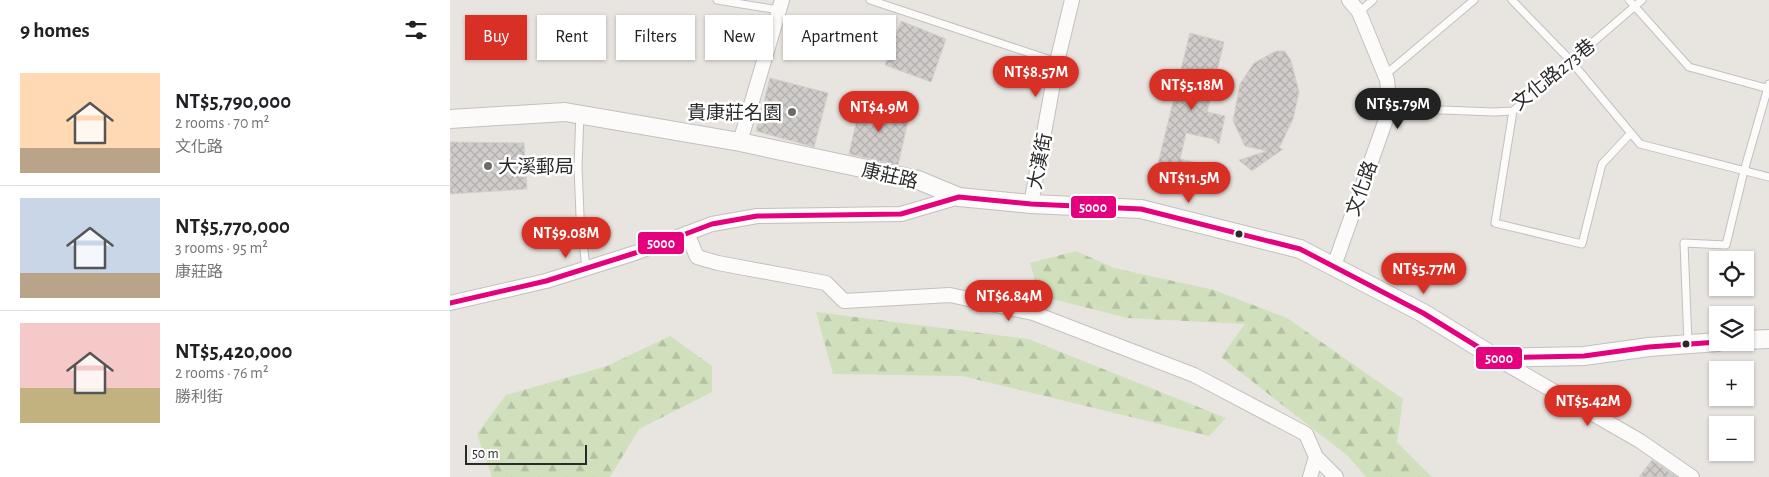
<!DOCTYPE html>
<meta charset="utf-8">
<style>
:root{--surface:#fff;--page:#f2f2f2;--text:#202124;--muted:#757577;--line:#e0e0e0;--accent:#d93025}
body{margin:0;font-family:"Alegreya Sans","Noto Sans TC",sans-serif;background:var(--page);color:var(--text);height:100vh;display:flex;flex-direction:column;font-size:19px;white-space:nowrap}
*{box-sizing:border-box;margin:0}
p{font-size:16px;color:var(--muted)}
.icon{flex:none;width:28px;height:28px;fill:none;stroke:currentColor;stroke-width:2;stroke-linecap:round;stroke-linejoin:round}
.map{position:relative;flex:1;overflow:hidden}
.details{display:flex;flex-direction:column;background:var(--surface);width:450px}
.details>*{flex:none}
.banner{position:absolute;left:15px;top:15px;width:475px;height:45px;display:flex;gap:10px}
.tools{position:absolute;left:1259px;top:251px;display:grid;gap:10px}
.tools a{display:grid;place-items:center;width:45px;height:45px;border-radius:0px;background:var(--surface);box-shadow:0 1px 4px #0004;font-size:25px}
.scale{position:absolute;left:15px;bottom:12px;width:122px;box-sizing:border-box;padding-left:5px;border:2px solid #2a2a2a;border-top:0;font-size:14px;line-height:18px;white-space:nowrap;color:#2a2a2a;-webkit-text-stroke:4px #fff;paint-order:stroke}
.price{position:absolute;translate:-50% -42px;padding:0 11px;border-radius:18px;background:var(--accent);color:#fff;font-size:16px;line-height:32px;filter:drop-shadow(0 1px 2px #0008)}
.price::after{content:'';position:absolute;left:50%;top:30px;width:15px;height:11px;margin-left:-8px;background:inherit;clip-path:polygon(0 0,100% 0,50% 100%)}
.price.selected{background:#222;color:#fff}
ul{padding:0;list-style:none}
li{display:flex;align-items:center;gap:15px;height:125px;padding:0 20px}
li+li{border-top:1px solid var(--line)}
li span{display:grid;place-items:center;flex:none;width:140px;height:100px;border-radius:0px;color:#555}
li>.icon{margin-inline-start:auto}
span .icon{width:60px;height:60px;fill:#fffc;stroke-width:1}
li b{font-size:21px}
h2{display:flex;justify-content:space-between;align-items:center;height:60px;padding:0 20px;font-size:21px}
.pill{padding:0 18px;border-radius:0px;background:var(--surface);box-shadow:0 1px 4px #0004;font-size:18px;line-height:45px}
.pill.selected{background:var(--accent);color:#fff}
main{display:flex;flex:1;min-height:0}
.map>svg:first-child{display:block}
.forest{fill:url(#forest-firs)}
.building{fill:url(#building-cross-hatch);stroke:#d3d0cc}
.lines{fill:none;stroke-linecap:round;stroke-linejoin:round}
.service-casing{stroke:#c2c1c1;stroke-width:9}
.minor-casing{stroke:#c2c1c1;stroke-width:16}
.tertiary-casing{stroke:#c2c1c1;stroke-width:20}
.service{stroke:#fcfbfa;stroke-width:7}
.minor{stroke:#fcfbfa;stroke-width:14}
.tertiary{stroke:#fcfbfa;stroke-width:18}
.bus-1-casing{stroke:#fff;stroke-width:9}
.bus-1{stroke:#e5007d;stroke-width:5}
.poi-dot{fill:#6c6b6a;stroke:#fff;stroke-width:2}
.bus-dot{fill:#2a2a2a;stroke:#fff;stroke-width:2}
.labels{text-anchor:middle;stroke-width:5;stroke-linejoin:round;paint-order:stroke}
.street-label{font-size:19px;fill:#2a2a2a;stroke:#fff}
.poi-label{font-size:19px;fill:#2a2a2a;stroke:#fff;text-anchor:end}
.line-badge{stroke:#fff;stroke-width:2}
.badge-label{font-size:14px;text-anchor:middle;font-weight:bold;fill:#fff}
</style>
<main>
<section class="details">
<h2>9 homes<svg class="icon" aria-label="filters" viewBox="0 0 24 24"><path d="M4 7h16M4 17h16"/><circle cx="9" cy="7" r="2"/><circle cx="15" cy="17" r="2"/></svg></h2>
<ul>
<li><span style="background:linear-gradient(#ffd9b3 75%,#b9a48a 0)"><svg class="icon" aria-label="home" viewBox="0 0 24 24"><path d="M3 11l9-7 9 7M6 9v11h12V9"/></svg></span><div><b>NT$5,790,000</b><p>2 rooms · 70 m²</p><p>文化路</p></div></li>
<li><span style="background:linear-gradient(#c9d6e8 75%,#b9a48a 0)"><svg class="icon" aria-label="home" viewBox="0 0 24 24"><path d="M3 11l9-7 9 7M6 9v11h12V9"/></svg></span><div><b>NT$5,770,000</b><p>3 rooms · 95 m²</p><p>康莊路</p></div></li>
<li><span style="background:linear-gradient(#f6c9c9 65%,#c2b280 0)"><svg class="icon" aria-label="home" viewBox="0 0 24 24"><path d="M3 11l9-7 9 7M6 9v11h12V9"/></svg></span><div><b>NT$5,420,000</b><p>2 rooms · 76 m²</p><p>勝利街</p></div></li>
</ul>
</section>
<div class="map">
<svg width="1319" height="477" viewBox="0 0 1319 477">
<defs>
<pattern id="forest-firs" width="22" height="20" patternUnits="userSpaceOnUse" patternTransform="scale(1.25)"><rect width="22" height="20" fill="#d0e0bc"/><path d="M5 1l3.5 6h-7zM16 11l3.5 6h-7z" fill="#b3c0a2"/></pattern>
<pattern id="building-cross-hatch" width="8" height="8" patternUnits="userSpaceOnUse" patternTransform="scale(1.25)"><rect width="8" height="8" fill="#cfccca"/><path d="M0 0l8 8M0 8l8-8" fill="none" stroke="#b2afae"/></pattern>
</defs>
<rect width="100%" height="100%" fill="#e8e4e0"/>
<path class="forest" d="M626,251L664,268L764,290L837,318L953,399L947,442L982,477H916L898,456L771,357L795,324L678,318L590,296L580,263Z
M366,312L578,339L776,418L759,436L512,376L383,374Z
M220,336L262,366V392L189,429L160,477H42L27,434L56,395L157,366Z"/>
<path class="building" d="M451,21L496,39L481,82L435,65Z
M740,33L774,42L757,112L775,116L769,144L763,139L736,133L730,159L760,166L755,187L705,176Z
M826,51H835L841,61L849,92L843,119L829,148L833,149L802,171L789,160L817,151L795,146L783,121L790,84L804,63Z
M320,78L378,93L364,147L306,131Z
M411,101L460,112L448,165L399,154Z
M0,142L74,143L77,189L0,194Z
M1202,460L1227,477H1189Z"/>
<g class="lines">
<defs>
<path id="service" d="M267,0L329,10
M420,0L607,62
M1062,0L1120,60L1190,144L1319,177
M1179,0L1239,67L1319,89
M909,12L923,0
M935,75L1024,0
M940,108L1044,112L1063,111L1192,0
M1063,111L1045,223L1132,244L1152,164L1181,133
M130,114L128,166L130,216L136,268
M1238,343L1234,243L1276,245L1294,171L1319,84"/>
<path id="minor" d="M290,142L332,0
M581,204L607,62L622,0
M237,233L247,257L268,263L376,283L394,301L500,295L583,313L744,375L856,434L866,457L886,477
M884,266L940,108L937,80L909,12L899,0
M0,303L96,281L185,253L262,224L307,216L451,214L509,197
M1046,358L1190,441L1242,477
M860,477L866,457"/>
<path id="tertiary" d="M0,119L115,112L290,142L468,180L509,197L581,204L691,209L850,249L973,313L1046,358L1134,356L1199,347L1268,342
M1295,340L1319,339"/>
</defs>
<use href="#service" class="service-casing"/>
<use href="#minor" class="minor-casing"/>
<use href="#tertiary" class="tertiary-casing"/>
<use href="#service" class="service"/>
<use href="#minor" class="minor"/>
<use href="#tertiary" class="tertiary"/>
<defs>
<path id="bus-1" d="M0,303L96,281L185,253L262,224L307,216L451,214L509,197L581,204L691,209L850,249L973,313L1046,358L1134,356L1199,347L1268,342"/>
</defs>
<use href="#bus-1" class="bus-1-casing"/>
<use href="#bus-1" class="bus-1"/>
</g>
<g class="poi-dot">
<circle cx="342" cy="112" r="5"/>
<circle cx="38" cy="166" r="5"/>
</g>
<g class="bus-dot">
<circle cx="789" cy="234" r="4.5"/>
<circle cx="1236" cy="344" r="4.5"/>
</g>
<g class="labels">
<g class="street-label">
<text transform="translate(1103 74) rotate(-39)" y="7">文化路273巷</text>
<text transform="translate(589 161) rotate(-79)" y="7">大漢街</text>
<text transform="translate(440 175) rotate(13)" y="7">康莊路</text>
<text transform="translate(911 188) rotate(-70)" y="7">文化路</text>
</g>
<g class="poi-label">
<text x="332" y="119">貴康莊名園</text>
<text x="48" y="173" text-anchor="start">大溪郵局</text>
</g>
</g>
<g class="line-badge">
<rect x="620" y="195" width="47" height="24" rx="5" fill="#e5007d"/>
<rect x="187" y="231" width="48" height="24" rx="5" fill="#e5007d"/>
<rect x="1025" y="346" width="48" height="24" rx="5" fill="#e5007d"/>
</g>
<g class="badge-label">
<text x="643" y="212">5000</text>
<text x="211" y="248">5000</text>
<text x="1049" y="363">5000</text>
</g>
</svg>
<div class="tools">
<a><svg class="icon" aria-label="locate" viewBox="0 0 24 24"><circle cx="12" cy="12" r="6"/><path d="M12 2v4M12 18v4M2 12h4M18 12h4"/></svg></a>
<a><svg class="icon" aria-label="layers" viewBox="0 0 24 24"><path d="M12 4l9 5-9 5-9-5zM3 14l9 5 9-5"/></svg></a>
<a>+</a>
<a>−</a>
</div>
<div class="scale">50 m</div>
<b class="price" style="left:586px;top:98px">NT$8.57M</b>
<b class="price" style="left:742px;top:111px">NT$5.18M</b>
<b class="price selected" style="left:948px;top:130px">NT$5.79M</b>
<b class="price" style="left:429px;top:133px">NT$4.9M</b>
<b class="price" style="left:739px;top:204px">NT$11.5M</b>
<b class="price" style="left:116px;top:259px">NT$9.08M</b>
<b class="price" style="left:974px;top:295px">NT$5.77M</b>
<b class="price" style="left:559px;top:322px">NT$6.84M</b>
<b class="price" style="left:1138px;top:427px">NT$5.42M</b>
<div class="banner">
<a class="pill selected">Buy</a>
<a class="pill">Rent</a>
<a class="pill">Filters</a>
<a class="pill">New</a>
<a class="pill">Apartment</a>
</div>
</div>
</main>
